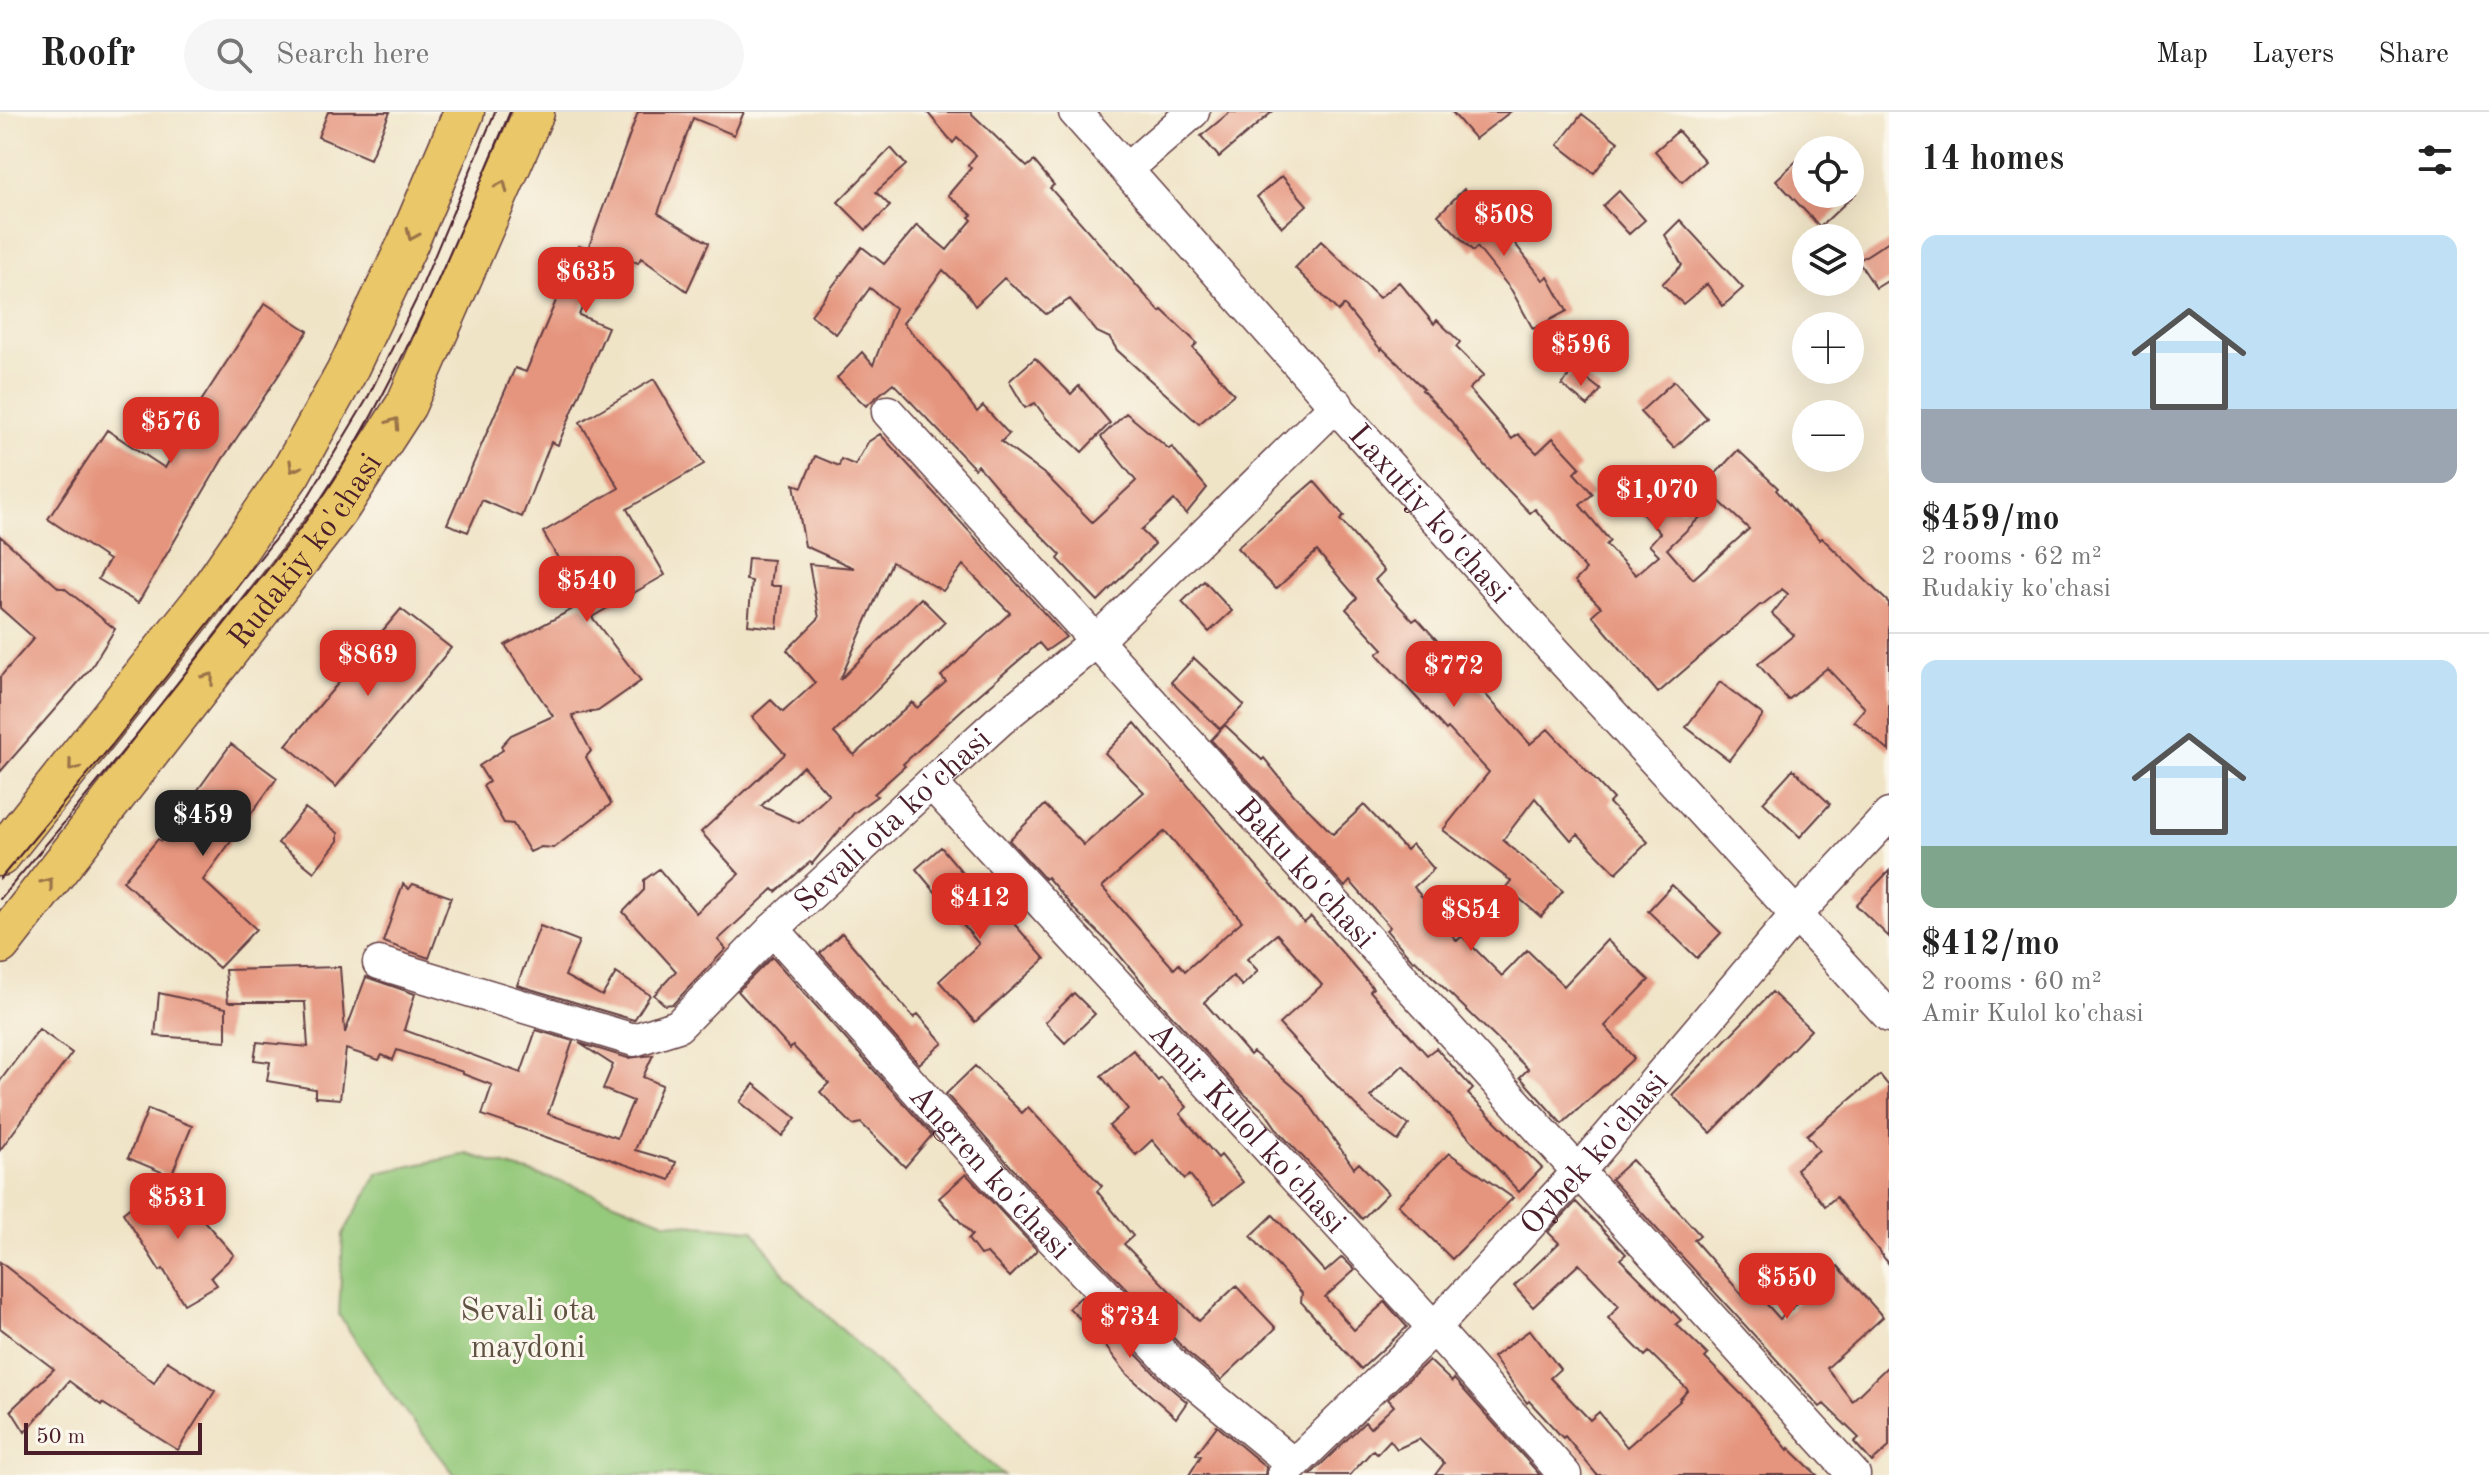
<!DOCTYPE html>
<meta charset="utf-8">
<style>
:root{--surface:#fff;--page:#f6f6f6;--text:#222;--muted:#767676;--line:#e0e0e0;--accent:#d93025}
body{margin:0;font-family:"Old Standard TT",serif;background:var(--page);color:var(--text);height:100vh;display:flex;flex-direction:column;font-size:30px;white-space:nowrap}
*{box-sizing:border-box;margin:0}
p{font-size:26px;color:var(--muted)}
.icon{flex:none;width:44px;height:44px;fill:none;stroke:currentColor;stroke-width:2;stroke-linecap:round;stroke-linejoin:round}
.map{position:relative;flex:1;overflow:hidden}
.details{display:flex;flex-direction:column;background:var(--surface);width:600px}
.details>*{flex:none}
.controls{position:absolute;left:1792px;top:24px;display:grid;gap:16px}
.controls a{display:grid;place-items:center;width:72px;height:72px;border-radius:50%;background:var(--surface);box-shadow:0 8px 32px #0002;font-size:40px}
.scale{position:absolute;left:24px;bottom:20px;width:178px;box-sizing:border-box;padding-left:8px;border:4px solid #4a1f2b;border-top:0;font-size:22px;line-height:28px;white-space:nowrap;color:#4a1f2b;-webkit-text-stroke:6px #fbf7ec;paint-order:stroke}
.price{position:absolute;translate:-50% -68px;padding:0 18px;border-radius:16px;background:var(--accent);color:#fff;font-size:26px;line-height:52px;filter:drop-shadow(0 2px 4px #0008)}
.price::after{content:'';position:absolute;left:50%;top:48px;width:24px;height:18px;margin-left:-12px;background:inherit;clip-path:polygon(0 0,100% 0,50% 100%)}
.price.on{background:#222;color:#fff}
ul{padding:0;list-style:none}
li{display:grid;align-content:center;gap:16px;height:424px;padding:0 32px}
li+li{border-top:2px solid var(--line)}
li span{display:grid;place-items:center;height:248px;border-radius:16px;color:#555}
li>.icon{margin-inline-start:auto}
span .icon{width:144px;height:144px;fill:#fffc;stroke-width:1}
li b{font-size:34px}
h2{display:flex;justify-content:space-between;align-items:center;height:96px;padding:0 32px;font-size:34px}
header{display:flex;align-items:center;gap:48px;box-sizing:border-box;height:112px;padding:0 40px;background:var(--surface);border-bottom:2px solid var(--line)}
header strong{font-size:38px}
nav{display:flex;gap:44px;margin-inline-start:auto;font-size:28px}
.search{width:560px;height:72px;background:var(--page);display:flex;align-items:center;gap:20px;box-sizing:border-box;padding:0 28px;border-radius:44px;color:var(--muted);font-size:30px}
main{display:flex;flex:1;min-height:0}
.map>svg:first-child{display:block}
.green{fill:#95c97b;stroke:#707453;stroke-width:2}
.building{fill:#e5947d;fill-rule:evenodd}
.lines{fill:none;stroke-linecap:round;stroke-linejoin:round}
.minor-casing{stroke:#633d42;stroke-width:35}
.major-casing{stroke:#633d42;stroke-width:43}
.minor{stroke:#fff;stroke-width:32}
.major{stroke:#eac769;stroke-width:40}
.tram{stroke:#4a1f2b;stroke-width:2}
.oneway{stroke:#9a734a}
.labels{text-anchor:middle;stroke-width:6;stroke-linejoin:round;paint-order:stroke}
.street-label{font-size:32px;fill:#4a1f2b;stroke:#fbf7ec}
.park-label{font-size:32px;fill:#605243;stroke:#fbf7ec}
</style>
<header>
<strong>Roofr</strong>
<div class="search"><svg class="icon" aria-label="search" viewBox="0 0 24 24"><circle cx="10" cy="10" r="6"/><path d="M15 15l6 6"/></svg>Search here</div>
<nav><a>Map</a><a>Layers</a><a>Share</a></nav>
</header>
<main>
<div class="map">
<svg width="1889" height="1363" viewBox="0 0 1889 1363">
<rect width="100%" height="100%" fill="#fbf7ec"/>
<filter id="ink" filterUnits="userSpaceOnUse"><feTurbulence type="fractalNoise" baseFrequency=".0125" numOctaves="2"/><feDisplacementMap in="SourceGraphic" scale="16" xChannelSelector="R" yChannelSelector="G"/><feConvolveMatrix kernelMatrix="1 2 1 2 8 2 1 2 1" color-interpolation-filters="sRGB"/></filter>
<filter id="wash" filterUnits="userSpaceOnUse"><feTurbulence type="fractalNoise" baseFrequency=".006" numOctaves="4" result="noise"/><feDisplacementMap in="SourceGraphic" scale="32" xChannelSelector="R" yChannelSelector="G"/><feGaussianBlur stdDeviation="1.8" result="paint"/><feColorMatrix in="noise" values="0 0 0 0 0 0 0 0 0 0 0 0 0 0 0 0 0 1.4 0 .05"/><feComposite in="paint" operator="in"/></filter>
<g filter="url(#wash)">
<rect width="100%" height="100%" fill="#f0e4c7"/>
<path class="green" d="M467,1042L569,1072L665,1110L753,1118L787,1166L948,1317L1004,1363H455L389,1279L339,1203L343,1122L378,1061Z"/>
<g id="blocks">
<path class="building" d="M328,0H390L370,47L318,25Z
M638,0H744L734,23L693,6L658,101L709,131L687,179L641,146L638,151L606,137L579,203L608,215L558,333L551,330L522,405L482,388L468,420L447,412L515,256L526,260L579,134L588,137Z
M927,0H970L1027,55L1034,49L1054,73L1050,76L1160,200L1162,198L1197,231L1193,236L1234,282L1199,312L1117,238L1110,226L1097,220L1070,187L1046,202L1004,166L975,194L965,179L943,158L903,211L946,258L977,300L983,294L1009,322L1001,330L1047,364L1092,410L1136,369L1101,325L1126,301L1169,337L1172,335L1207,376L1186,402L1174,388L1141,418L1155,432L1098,489L1058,447L1061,443L1017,399L978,353L975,357L893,271L866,294L837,266L862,240L873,253L895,196L870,176L836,222L811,203L862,135L884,152L917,113L947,138L972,108L969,105L972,103L948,83L971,56L968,53L976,43L957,26L953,31Z
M1230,0H1272L1219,45L1201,24Z
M1452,0H1510L1475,27Z
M1582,2L1618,30L1594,61L1558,33Z
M1678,19L1705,49L1682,70L1655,39Z
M891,36L906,53L876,80L890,94L866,118L838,90Z
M1806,40V82H1855L1820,115L1776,68Z
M1282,64L1307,93L1282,115L1257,85Z
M1464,77L1503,116L1543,168L1548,165L1567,199L1533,217L1512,179L1477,135L1473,139L1438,103Z
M1619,79L1645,108L1629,122L1603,94Z
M1680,108L1743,176L1723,194L1707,172L1683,192L1662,172L1682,153L1665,123Z
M1321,129L1379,186L1399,170L1434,212L1437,208L1460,230L1456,235L1484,263L1469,277L1512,327L1518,322L1537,341L1553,326L1580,355L1574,361L1593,382L1580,393L1610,429L1606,433L1636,463L1659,443L1649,433L1660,421L1641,400L1663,379L1681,398L1738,338L1778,376L1776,378L1820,428L1822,426L1889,491V639L1854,609L1865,596L1827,556L1788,588L1758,552L1794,523L1772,502L1788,482L1782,477L1762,493L1761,492L1658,581L1592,503L1601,495L1575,469L1586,458L1535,397L1530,401L1485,354L1451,309L1422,278L1424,277L1382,236L1381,238L1344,193L1338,199L1295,156ZM1718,388L1749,417L1693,467L1667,437Z
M1889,129V168L1876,176L1858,149Z
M265,191L308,219L222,348L138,491L98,467L109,448L48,407L107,318L165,356L188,316L185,314Z
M1035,246L1071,282L1079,274L1110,311L1082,340L1047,307L1035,291L1025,296L1009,269Z
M1574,257L1601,278L1588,294L1562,273Z
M654,267L704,352L627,397L665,463L592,505L641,569L598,599L572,603L591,639L586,645L611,692L554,736L541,735L530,740L513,712L504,711L483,674L489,670L479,654L503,638L501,634L511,623L553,604L505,533L582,492L590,502L543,420L619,376L580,310Z
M1674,269L1707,306L1674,336L1640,300Z
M880,322L1066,525L1046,539L1039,531L966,594L903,652L905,654L874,682L877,684L854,701L812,752L810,750L776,780L773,777L718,828L726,837L673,892L665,893L654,883L676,859L623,800L644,778V768L659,757L696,801L739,762L701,720L785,642L752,605L771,588L783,600L815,571L787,538L819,506L809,452L854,456L805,434L794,372L802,375L815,344L839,354L841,347L855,353L868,330ZM892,450L943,479L963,453L1010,501L941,564L946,570L917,596L912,590L854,643L834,621L945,510L921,486L840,568ZM803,654L829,683L799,711L761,694Z
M1314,369L1344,404L1340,408L1384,459L1375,468L1413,509L1417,506L1530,632L1548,617L1613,687L1609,691L1648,730L1616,761L1578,722L1571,728L1535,686L1503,728L1563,779L1541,805L1506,775L1511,769L1443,718L1489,660L1448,616L1446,618L1377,542L1383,537L1346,497L1357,486L1317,439L1276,477L1237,436Z
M0,424L59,476H64L115,517L91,556L0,660V565L34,526L0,496Z
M748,446L773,448L770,474H781L777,516L748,513L752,469L746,468Z
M1204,469L1232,499L1209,520L1182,490Z
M401,497L451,536L336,675L286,633Z
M1194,546L1244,593L1220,617L1171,570Z
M1720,570L1763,603L1729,648L1686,615Z
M1135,611L1304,811L1311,805L1373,876L1370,879L1427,943L1436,936L1473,977L1468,982L1542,1056L1519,1080L1403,953L1370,985L1409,1013L1398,1029L1372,1010L1310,946L1279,912L1322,873L1277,822L1247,847L1258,859L1242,874L1233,864L1204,890L1250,943L1253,940L1302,982L1354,1056L1359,1051L1388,1081L1362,1107L1279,1020L1265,1000L1242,980L1153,883L1110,832L1074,797L1047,765L1045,767L1009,728L1045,693L1084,733L1144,680L1105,641ZM1165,719L1242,809L1185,859L1179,852L1174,857L1102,775Z
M1225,613L1262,648L1264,646L1294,683L1333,722L1364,693L1406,738L1412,732L1434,757L1414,775L1457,829L1462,824L1502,864L1527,838L1564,874L1607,828L1649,868L1605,914L1634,946L1562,1012L1520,965L1528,957L1415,848L1413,849L1386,818L1390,815L1350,769L1345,775L1211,628Z
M231,632L277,666L203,768L256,817L219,856L123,769L158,727L161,729Z
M1793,657L1830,692L1800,725L1763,690Z
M305,696L338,721V729L314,760L278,731Z
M941,735L1004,810L1009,806L1045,847L975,910L939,869L979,832L916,757Z
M1889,759V825L1856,793Z
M403,772L409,777L413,772L451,785L429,846L383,830Z
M1672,773L1721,821L1697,846L1648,799Z
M540,814L579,829L565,864L602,884L616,861L650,883L634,908L517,873Z
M842,821L914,906L918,902L943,931L919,952L820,841Z
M772,845L932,1023L905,1055L861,1011L853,1013L820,980L829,971L793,934L790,937L738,879Z
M340,855L345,921L366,865L415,882L404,918L521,961L536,918L573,929L548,1002L617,1026L633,989L603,977L613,953L579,931L628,946L653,943L643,965L662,973L635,1038L676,1050L670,1068L482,1003L492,973L463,962V960L397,938L393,948L382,943L379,948L346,937L340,987L315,985V977L267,969L270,950L254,948L257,930L308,935L305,890H228L225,858Z
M1772,880L1811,918L1711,1021L1672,983Z
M159,881L226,896V929L155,924Z
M1074,881L1095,902L1065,931L1045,910Z
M39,917L72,941L0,1038V969Z
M1133,938L1158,969L1161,966L1187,995L1180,1002L1218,1046L1221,1043L1243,1070L1214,1093L1190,1063L1185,1067L1152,1028L1136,1043L1109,1014L1128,997L1101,964Z
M975,954L1022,1001L1028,995L1102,1074L1097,1079L1133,1124L1124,1132L1199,1209L1236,1174L1276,1216L1221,1268L1187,1240L1031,1077L946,982Z
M1880,963L1889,974V1152L1836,1085L1825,1094L1796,1057L1819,1038L1807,1023Z
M754,972L796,1006L782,1024L740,990Z
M148,997L192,1014L171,1064L128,1046Z
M1449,1041L1513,1086L1452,1147L1398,1093Z
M1632,1048L1700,1123L1694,1128L1745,1186L1754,1178L1780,1207L1838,1154L1883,1205L1827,1256L1852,1289L1889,1253V1335L1872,1350L1854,1330L1859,1326L1824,1292L1820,1295L1611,1067Z
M966,1062L1037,1138L1010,1165L987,1141L980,1143L968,1127L972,1123L939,1086Z
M167,1067L234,1143L211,1165L217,1173L184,1192L163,1157L160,1159L123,1101Z
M1576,1090L1626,1142L1620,1147L1681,1208L1676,1212L1708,1243L1705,1246L1748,1289L1788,1338L1789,1336L1817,1363H1597L1565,1324L1563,1326L1529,1289L1527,1291L1493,1245L1530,1218L1560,1257L1550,1266L1590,1308L1599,1300L1627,1335L1680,1289L1679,1288L1688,1278L1649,1240L1645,1244L1608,1206L1619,1194L1579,1152L1533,1195L1514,1174L1559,1131L1548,1120Z
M1273,1103L1325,1160L1342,1145L1355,1158L1325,1185L1354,1218L1385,1190L1407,1215L1361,1257L1301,1190L1302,1181L1251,1124Z
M0,1150L154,1271L167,1249L215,1279L178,1338L102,1291L101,1293L69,1269L25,1320L11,1298L54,1257L0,1216Z
M1081,1185L1160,1267L1187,1290L1176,1306L1127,1262L1096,1222L1069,1196Z
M1429,1248L1452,1270L1454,1267L1540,1363H1435L1444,1351L1419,1327L1397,1337L1390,1328L1377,1342L1373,1338L1350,1363H1310L1365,1310L1370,1316L1394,1294L1388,1287Z
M1217,1314L1266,1355L1265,1363H1189L1201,1344L1196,1342Z"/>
</g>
</g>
<g filter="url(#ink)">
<use href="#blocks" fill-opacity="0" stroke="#633d42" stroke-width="2"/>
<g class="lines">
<defs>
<g id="minor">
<path id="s1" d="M1075,0L1515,496L1889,904"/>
<path d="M1127,57L1193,0"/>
<path id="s2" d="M888,300C1208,656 1534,1007 1854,1363"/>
<path id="s3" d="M931,671L1434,1216L1565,1363"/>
<path id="s4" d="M773,817L1017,1090L1174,1254L1293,1352"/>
<path id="s5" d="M379,851L634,928L678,914L773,817L931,671L999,609L1095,530L1337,292"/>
<path id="s6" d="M1283,1363L1434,1216L1580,1058L1796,803L1889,703"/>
</g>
<g id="major">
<path d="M0,744L204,487L290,362L346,261L408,131L464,0"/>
<path id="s7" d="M0,832L338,398L406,293L534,0"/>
</g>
</defs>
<use href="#minor" class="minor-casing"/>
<use href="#major" class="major-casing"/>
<use href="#minor" class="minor"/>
<use href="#major" class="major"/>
<path class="tram" d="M0,767L112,633L306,388L367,287L416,188L495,0
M0,787C80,693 157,598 233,501C270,453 311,407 342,355C410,243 459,121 510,0"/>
</g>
<defs><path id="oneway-chevron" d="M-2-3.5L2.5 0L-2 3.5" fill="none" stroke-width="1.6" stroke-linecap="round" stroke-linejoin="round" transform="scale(2)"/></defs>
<g class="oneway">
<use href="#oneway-chevron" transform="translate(502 74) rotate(-66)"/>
<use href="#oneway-chevron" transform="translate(412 123) rotate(114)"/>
<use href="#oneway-chevron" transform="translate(394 311) rotate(-57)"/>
<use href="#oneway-chevron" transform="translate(294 355) rotate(120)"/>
<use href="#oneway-chevron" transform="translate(209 566) rotate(-52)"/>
<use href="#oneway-chevron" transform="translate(73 654) rotate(129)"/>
<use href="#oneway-chevron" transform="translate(48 771) rotate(-52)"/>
</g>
</g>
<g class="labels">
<g class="street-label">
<text dy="11" stroke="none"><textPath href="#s1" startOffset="536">Laxutiy ko'chasi</textPath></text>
<text dy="11" stroke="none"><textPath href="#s7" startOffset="498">Rudakiy ko'chasi</textPath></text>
<text dy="11" stroke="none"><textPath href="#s5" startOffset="610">Sevali ota ko'chasi</textPath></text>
<text dy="11" stroke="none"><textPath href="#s2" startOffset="622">Baku ko'chasi</textPath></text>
<text dy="11" stroke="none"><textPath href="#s3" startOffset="468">Amir Kulol ko'chasi</textPath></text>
<text dy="11" stroke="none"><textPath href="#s6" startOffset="448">Oybek ko'chasi</textPath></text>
<text dy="11" stroke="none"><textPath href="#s4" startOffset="326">Angren ko'chasi</textPath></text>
</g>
<g class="park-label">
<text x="528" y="1208">Sevali ota<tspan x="528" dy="37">maydoni</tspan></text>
</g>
</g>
</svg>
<div class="controls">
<a><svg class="icon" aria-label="locate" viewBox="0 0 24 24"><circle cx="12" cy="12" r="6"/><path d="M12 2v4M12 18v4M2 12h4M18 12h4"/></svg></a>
<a><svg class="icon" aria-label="layers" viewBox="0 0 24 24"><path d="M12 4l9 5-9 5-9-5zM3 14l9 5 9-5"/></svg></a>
<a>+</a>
<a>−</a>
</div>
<div class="scale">50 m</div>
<b class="price" style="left:1504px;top:146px">$508</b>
<b class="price" style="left:586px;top:203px">$635</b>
<b class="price" style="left:1581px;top:276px">$596</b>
<b class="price" style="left:171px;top:353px">$576</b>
<b class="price" style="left:1657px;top:421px">$1,070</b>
<b class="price" style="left:587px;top:512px">$540</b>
<b class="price" style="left:368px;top:586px">$869</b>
<b class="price" style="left:1454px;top:597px">$772</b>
<b class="price on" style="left:203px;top:746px">$459</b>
<b class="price" style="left:980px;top:829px">$412</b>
<b class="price" style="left:1471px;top:841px">$854</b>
<b class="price" style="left:178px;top:1129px">$531</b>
<b class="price" style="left:1787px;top:1209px">$550</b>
<b class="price" style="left:1130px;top:1248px">$734</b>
</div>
<section class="details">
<h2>14 homes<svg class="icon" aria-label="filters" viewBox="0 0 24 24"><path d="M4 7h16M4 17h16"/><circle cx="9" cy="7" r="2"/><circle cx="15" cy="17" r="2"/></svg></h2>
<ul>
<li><span style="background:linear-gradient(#bfe0f5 70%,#9aa5b1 0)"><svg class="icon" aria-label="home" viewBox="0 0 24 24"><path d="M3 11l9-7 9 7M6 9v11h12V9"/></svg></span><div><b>$459/mo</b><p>2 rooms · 62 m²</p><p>Rudakiy ko'chasi</p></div></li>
<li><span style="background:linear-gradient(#bfe0f5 75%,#7fa58c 0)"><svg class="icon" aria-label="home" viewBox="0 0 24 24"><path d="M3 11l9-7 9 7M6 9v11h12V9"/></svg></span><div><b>$412/mo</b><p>2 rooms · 60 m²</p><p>Amir Kulol ko'chasi</p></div></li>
</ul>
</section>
</main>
